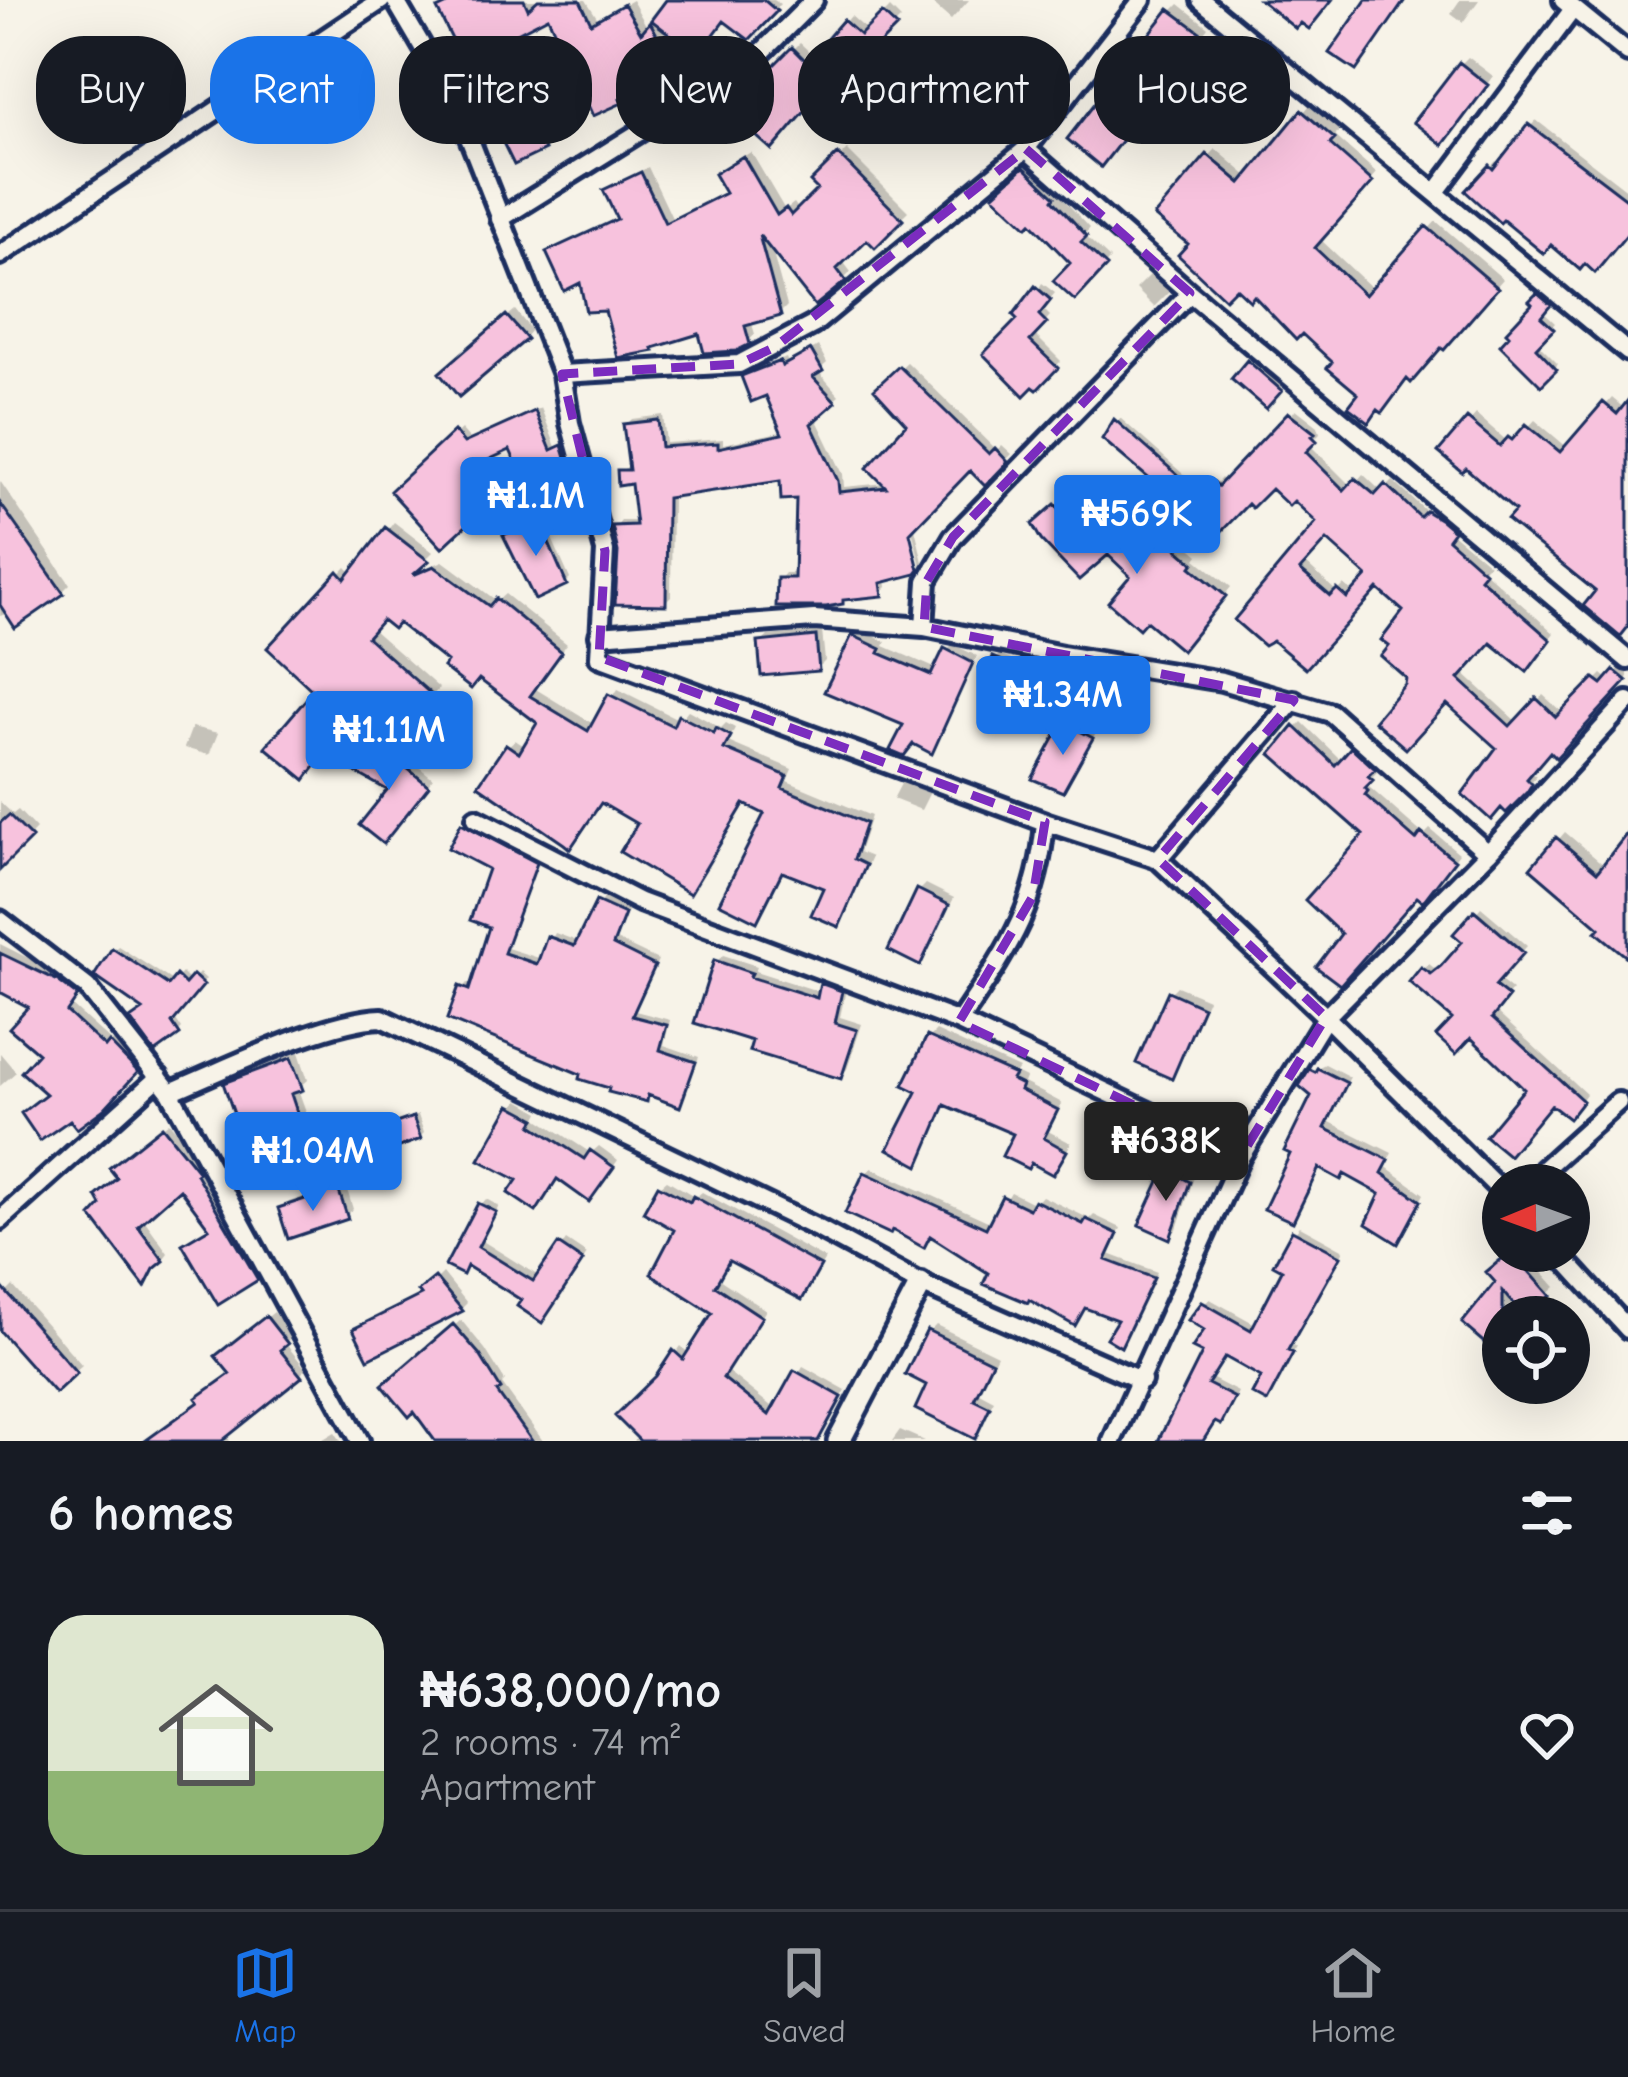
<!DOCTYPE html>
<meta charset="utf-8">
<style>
:root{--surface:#171b24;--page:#20242c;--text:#f1f3f6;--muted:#9ea1a6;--line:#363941;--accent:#1a73e8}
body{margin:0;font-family:"Comic Neue",sans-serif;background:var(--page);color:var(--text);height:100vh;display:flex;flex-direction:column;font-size:45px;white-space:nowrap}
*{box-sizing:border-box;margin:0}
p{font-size:39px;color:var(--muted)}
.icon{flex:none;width:66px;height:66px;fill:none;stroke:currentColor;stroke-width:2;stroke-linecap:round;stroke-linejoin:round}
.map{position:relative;height:1441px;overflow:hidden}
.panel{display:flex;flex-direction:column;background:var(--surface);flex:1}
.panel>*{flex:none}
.hud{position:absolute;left:36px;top:36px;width:1557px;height:108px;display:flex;gap:24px}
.needle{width:78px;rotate:269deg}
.tools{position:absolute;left:1482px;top:1164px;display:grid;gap:24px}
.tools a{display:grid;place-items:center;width:108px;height:108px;border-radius:50%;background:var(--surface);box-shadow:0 12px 48px #0002;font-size:60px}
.price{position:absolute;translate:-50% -102px;padding:0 27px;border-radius:12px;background:var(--accent);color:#fff;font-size:39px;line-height:78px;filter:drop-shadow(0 3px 6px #0008)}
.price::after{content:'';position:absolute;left:50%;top:72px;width:36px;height:27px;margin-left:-18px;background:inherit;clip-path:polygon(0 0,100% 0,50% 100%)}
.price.selected{background:#222;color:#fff}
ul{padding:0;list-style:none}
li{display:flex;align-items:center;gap:36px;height:300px;padding:0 48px}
li span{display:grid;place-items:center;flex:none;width:336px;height:240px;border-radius:36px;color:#555}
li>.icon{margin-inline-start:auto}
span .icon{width:144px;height:144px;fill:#fffc;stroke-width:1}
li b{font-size:51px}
h2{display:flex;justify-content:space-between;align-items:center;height:144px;padding:0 48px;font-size:51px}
.tag{padding:0 42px;border-radius:48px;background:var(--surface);box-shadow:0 12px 48px #0002;font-size:42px;line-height:108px}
.tag.selected{background:var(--accent);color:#fff}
.tab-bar{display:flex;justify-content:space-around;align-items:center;height:168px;border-top:3px solid var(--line);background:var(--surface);font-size:33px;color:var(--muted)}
.tab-bar a{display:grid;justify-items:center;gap:6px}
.tab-bar .selected{color:var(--accent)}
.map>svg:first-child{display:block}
.shadow{fill:#0003;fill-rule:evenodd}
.building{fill:#f7c2dd;stroke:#1b2f5e;stroke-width:3;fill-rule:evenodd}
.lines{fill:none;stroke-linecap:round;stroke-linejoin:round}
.minor-casing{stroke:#1b2f5e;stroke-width:26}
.tertiary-casing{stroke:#1b2f5e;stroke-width:30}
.minor{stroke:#f7f3e8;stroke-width:16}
.tertiary{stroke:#f7f3e8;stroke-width:21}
.marked{fill:none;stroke:#7b2cbf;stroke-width:9;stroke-dasharray:24 15;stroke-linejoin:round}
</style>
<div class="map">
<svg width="1628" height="1441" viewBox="0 0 1628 1441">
<rect width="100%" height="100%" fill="#f7f3e8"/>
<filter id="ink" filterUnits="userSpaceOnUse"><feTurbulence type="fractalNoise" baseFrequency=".00833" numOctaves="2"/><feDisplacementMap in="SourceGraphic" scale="24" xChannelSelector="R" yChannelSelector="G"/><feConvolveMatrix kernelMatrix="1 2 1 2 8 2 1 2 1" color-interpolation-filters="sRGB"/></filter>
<g filter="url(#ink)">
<path class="shadow" d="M454,0H586L598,19L632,0L648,29L670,0H774L780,4L749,36L725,17L660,23L680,60L621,101L549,13L501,38L550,141L544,148L441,9Z
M928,0H969L951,20Z
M1460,0H1479L1463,22L1451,13Z
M1179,4L1208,27L1108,156L1172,11Z
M890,8L901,19L879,41L904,63L872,101L877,106L848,138L809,103L732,111L800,43L815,57L851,16L868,31Z
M1468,57L1493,76L1450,134L1461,64Z
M936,58L953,73L941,86L924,71Z
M1310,105L1340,130L1335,136L1377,173L1320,239L1374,290L1436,221L1503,279L1450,339L1408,376L1362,393L1336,361L1192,244L1209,156L1216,149L1249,177Z
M1536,120L1628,191V230L1551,241L1469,191L1496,161L1500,165Z
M847,150L908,211L875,243L867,235L842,260L851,272L844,279L770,243L787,306L780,313L751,321L755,334L748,342L701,330L653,349L550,253L619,216L607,191L648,167L672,218L727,191L725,167L751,152L785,210L794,203L799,210L821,189L814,182Z
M1031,164L1090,228L1084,235L1110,259L1075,297L1074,263L1032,219L997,195Z
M1152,273L1170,291L1154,307L1136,289Z
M1042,283L1055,293L1042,308L1050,316L1034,334L1061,361L1037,386L1021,319Z
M1542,292L1552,300L1542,311L1555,323L1537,343L1558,364L1541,382L1513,335Z
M515,310L531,330L525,337L450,366Z
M818,346L827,363L818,371L839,395L815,416L843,474L844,487L886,483L910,424L878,389L907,362L997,450L1002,445L1012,454L985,482L970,467L914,524L923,562L921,566L909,518L886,579L887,587L881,593L846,597L842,602L780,579L785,573H797L799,496L783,477L672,494L671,596L665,602L621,552L616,527L621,521H638L633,481L620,471L631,465L626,425L632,419L663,415L666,443L723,439V444L784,431L767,392L744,377L786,358L788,363Z
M1253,359L1283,385L1266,405L1235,379Z
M1612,398L1625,409L1628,407V624L1519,510L1466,464L1443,451L1476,414L1508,442L1516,433L1520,436L1535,420L1568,448Z
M541,408L556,447L567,443L571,456L566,461L512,446L471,464L497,492L442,544L394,492L461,429L470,439Z
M1296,409L1318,426L1320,433L1309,444L1352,487L1363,474L1382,492L1393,481L1428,513L1434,507L1458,524L1451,532L1489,564L1483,570L1554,633L1532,662L1491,639L1462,672L1517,722L1543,695L1563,713L1602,674L1609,680L1622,666L1628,671V677L1556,754L1551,749L1531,772L1536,776L1521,794L1500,748L1447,700L1408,686L1407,611L1379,585L1264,642L1320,522L1294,497L1271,485L1197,504L1221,478L1226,483ZM1327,536L1371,576L1355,594L1344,585L1337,592L1304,562Z
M1120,418L1200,489L1185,506L1106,438Z
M0,481L70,584L62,592L0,616Z
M1064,499L1090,531L1107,514L1151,556L1172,532L1199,555L1196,559L1231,587L1188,640L1108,551L1036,524Z
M543,518L570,579L566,583L511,532Z
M394,522L433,552L410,575L443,561L497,601L505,594L567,644L534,688L595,725L618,689L680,720L688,710L721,728L726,723L735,728L728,742L792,769L787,781L871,816L859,852L871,857L845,917L838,924L827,886L785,870L757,919L768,813L746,801L690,890L641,823L602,800L577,838L508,746L515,740L526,747L541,722L398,620L382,616L372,629L439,688L426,703L432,708L420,721L380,699L317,691L272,647L346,567L353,574Z
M861,630L886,642L884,646L937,669L952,644L977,656L931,750L854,636Z
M822,631L825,661L818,668L761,643L768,636Z
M999,655L1073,685L1063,708L995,659Z
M1072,718L1097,731L1063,788L1065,724Z
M1302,722L1342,761L1359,743L1379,761L1372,768L1377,772L1369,780L1372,783L1369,787L1424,835L1430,829L1459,853L1431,889L1345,934L1367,835L1296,728Z
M192,727L218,733L209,755L184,748Z
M377,744L407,758L433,778L389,834L391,789L371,750Z
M903,780L931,790L921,810L893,799Z
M0,802L13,814L18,810L36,829L0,866Z
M468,819L540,858L507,948L542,959L555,933L580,942L604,898L629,908L616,940L658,960L635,1011L670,1020L664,1045L699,1057L679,1103L651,1093L646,1099L584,1072L462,988L467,983L474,985L493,925L492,867L463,824Z
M1565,832L1605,866L1628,837V952L1534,868Z
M926,884L954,898L920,962L919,891Z
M1481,907L1527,946L1498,979L1512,990L1495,1011L1586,1094L1574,1110L1528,1088L1413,982L1429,964L1438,971L1466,941L1458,934Z
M0,944L64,976L81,989L71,1005L112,1042L117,1039L141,1064L102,1107L50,1093L33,1006L0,989Z
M118,946L174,982L182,973L191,982L199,973L206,979L174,1017L182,1029L178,1033L147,1010L114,950Z
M723,955L757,966L755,971L821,992L829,978L847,985L840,1017L862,1024L847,1069L840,1076L755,1039L716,962Z
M1177,986L1208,999L1178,1068L1171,1075L1170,993Z
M936,1031L1019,1069L1016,1073L1026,1078L1024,1083L1062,1103L1048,1131L1071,1143L1059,1165L1017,1133L947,1103L918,1162L921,1090L929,1038Z
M299,1052L308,1080L298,1089L310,1123L303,1130L227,1084L234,1077Z
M0,1053L16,1072L0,1086Z
M1325,1064L1350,1077L1328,1121L1392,1153L1385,1166L1424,1194L1398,1240L1384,1192L1345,1171L1321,1166L1292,1219L1315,1096L1311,1071Z
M519,1100L540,1112L537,1118L591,1153L599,1146L618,1160L595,1192L558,1176L521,1179L513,1107Z
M418,1115L424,1133L420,1137L357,1139Z
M169,1122L203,1164L262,1271L256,1277L185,1244L211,1226L181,1184L143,1218L168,1253L146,1282L119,1162Z
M1174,1163L1195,1174L1177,1229L1170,1236L1167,1170Z
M872,1168L992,1223L1011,1192L1035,1204L1042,1196L1090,1219L1094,1215L1121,1228L1109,1254L1157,1272L1126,1337L1121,1319L1086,1306L1075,1322L932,1233L924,1244L866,1173Z
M667,1180L696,1197L702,1192L825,1259L802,1297L731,1258L719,1279L766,1310L727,1371L776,1410L803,1366L846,1390L816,1441H696L677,1425L661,1441H634L639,1436L658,1378L681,1346L689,1354L716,1312L660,1186Z
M345,1183L353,1209L346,1216L282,1209L289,1202Z
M486,1199L499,1206L481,1240L540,1277L566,1240L587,1254L547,1313L469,1264L462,1271L481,1205Z
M1300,1226L1344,1250L1291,1344L1296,1347L1272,1393L1265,1375L1226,1354L1211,1378L1238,1392L1226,1417L1221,1422L1216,1419L1204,1441H1161L1206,1352L1208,1329L1204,1304L1210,1299L1257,1325L1286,1269L1295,1232Z
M1513,1251H1524L1556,1287L1523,1317H1503V1354L1499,1282L1490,1272Z
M443,1273L467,1303L461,1309L356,1329L423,1293Z
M13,1286L82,1365L55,1389L0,1327V1299Z
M274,1312L292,1336L285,1343L306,1369L300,1375L225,1434L230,1441H144L202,1401L233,1373L226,1350Z
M461,1320L485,1349L505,1381L502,1384L543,1441H433L436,1438L415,1408L386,1386Z
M936,1325L997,1355L979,1392L994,1400L974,1435L930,1384L929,1332Z
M900,1430L925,1441H892Z
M335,1432L341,1441H320Z"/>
<path class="building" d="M456,0H524L528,9L538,0H580L591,23L624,4L641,33L650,22L675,68L620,99L622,103L593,116L548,17L496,44L545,150L514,165L437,9Z
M666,0H764L777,11L749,40L724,21L698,56L651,20Z
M1260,0H1332L1309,29L1301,23L1296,29Z
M1366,0H1405L1356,71L1329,53Z
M1169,9L1204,35L1101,167L1067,139Z
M882,13L897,27L875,49L900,71L867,109L873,114L848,143L809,107L772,150L728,111L792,47L807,62L843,20L860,35Z
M1459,62L1488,85L1443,145L1413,122Z
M1301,110L1335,139L1330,144L1373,182L1315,248L1365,295L1426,226L1498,288L1444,350L1441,348L1411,383L1407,379L1382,413L1378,410L1369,423L1348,407L1358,394L1327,368L1332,362L1302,334L1296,340L1254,296L1250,301L1236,288L1225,299L1178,255L1188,244L1154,216L1207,154L1241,183Z
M1528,124L1628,200V233L1595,273L1585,264L1580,270L1551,245L1544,254L1503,220L1500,223L1465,191L1489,165L1493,169Z
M838,154L903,220L875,248L867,240L837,269L846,281L815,306L759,235L781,316L745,326L750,344L736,351L704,353L699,334L653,348L654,351L618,358L605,311L586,312L580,283L564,291L546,252L617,219L603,190L641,172L665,223L725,193L714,174L743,156L777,215L786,208L791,215L817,189L810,182Z
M1024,167L1055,197L1053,200L1087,236L1081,242L1107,266L1075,301L1053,281L1070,263L1031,223L1027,227L993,195Z
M1035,286L1051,300L1039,315L1047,323L1030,341L1058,368L1037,390L1033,387L1024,396L983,354L1017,319L1013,315Z
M1537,293L1551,305L1541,317L1554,329L1536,348L1557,370L1541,386L1500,345L1509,335L1506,332L1532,304L1529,301Z
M506,315L527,339L459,397L439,373Z
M811,350L823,371L813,377L836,402L811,424L838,481L839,492L886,487L867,468L906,424L874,389L899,366L989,454L995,448L1008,462L985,486L970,471L910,533L919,570L916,574L881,583L883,596L843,600V604L826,607H776L777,578H794L796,499L781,500L780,481L667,498L666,605L615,604L618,552L612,526L636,525L631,484L618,486L617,470H629L623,424L658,420L661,447L718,443V448L782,434L766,396L751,402L741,376L780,361L782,366Z
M1247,360L1282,391L1266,409L1231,379Z
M1628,400V627L1620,637L1583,606L1595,591L1507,520L1515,511L1466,468L1462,472L1438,452L1467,418L1500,446L1508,437L1512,440L1526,424L1560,452L1603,402L1617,414Z
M535,411L551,450L562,445L568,464L525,483L510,450L467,470L495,499L442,548L390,491L454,431L464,443Z
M1288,412L1315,433L1312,436L1317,441L1306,452L1344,490L1355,478L1375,495L1385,484L1420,517L1426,511L1441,520L1454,531L1448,539L1485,572L1480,578L1551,640L1527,672L1491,643L1459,679L1510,726L1536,698L1556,717L1594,678L1602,684L1614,670L1627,681L1556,758L1550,752L1527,779L1532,784L1527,792L1506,813L1501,808L1491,820L1462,794L1496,748L1447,704L1406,749L1374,721L1405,684L1406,678L1381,656L1389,646L1381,640L1403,611L1378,589L1306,669L1273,641L1264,646L1234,620L1316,522L1294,501L1289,506L1271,489L1252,508L1248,504L1221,532L1192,504L1214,482L1218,486ZM1327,540L1367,576L1347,598L1337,589L1330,596L1300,570Z
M1114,419L1199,494L1186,510L1102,439Z
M0,503L64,594L15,628L0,605Z
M1055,504L1082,535L1098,518L1143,561L1163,536L1194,563L1191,567L1226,596L1182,651L1146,621L1139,629L1108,602L1130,576L1108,555L1079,580L1041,540L1032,524Z
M539,520L567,585L535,600L503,535Z
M385,527L429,561L413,575L434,566L489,606L496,598L562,652L530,696L588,731L608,694L673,726L678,715L714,733L716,728L731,736L724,749L787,776L782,788L866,823L854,859L866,865L839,927L811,915L823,888L782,872L757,922L719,903L764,814L744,804L690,894L620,852L637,824L601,803L570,849L564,844L478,785L506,744L519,753L537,723L479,679L471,689L443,667L447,662L398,623L393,629L382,620L367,637L434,697L422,711L427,716L414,732L380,703L356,728L349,721L305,780L265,747L313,691L267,648L338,571L345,579Z
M852,635L881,649L879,653L931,675L944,648L973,663L932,754L913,744L904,756L890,750L903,725L824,692Z
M816,636L819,671L761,676L758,642Z
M992,657L1071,690L1060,716L982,681Z
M1063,722L1093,738L1063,792L1032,779Z
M1294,726L1335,765L1351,747L1375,769L1368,776L1373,780L1365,788L1368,791L1365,795L1416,840L1421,833L1455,860L1425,899L1422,901L1417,897L1340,985L1316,967L1341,934L1305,900L1363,835L1271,754Z
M369,748L401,763L429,786L383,844L359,825L387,790L355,772Z
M9,815L32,838L0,870V823Z
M461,823L537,863L504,953L537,964L547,936L574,946L596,901L625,914L613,945L655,966L632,1016L667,1025L660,1050L696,1062L680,1107L648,1095L647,1102L608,1092L609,1088L579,1079L580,1074L447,1019L459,986L469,990L489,927L470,920L488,869L448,848Z
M1628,832V958L1596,932L1600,928L1530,868L1556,837L1597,872Z
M917,889L949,905L920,966L888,950Z
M1474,910L1524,953L1495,986L1509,997L1492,1018L1583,1101L1569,1119L1551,1105L1509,1156L1485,1136L1524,1089L1471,1038L1456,1054L1436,1036L1452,1019L1409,982L1421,967L1431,974L1441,966L1462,942L1453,934Z
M112,948L168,985L176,975L185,984L193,975L204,985L172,1023L180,1035L155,1053L130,1019L143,1010L94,976Z
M0,953L58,981L78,996L67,1012L105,1047L109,1042L138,1072L104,1109L77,1129L70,1120L40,1141L21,1113L46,1094L21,1072L38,1053L9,1028L28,1007L0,992Z
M714,960L752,973L750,977L817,998L820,983L842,991L835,1023L857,1030L841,1079L749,1051L752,1041L694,1023Z
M1168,991L1203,1007L1172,1079L1136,1063Z
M927,1036L1015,1075L1012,1080L1022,1085L1020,1090L1058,1110L1044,1138L1067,1151L1053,1175L1031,1163L1028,1169L1002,1156L1013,1134L945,1105L919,1166L888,1149L917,1092L903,1085Z
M291,1058L303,1090L291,1094L304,1133L248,1153L223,1083Z
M1317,1068L1347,1083L1325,1128L1389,1160L1382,1173L1421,1201L1398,1244L1366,1224L1380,1194L1344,1174L1341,1180L1319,1168L1293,1222L1264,1209L1290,1154L1284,1151L1311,1096L1299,1086L1309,1069L1315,1072Z
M510,1105L536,1119L532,1125L584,1159L590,1150L614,1167L589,1202L557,1179L536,1212L508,1193L517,1180L479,1160Z
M413,1117L421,1139L362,1161L354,1138Z
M162,1126L199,1172L196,1174L258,1280L218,1305L182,1244L209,1228L180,1189L138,1226L164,1261L154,1269L145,1287L91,1216L101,1205L96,1196L117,1178L109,1168Z
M1165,1168L1190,1182L1170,1239L1139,1225Z
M864,1172L986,1228L1002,1196L1029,1209L1034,1200L1083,1224L1086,1219L1118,1234L1106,1260L1154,1278L1121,1347L1106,1338L1117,1320L1085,1308L1075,1326L1029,1300L1028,1303L983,1284L988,1273L930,1236L924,1248L892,1230L890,1234L845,1213Z
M658,1185L690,1202L693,1196L821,1266L802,1300L729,1261L715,1286L762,1317L723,1378L769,1415L794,1370L842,1397L818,1441H640L615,1416L656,1376L673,1350L683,1359L712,1313L651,1274L674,1230L643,1212Z
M338,1188L348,1219L288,1239L278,1208Z
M478,1203L496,1212L478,1247L533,1281L558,1244L583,1261L542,1323L517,1306L521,1300L467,1266L463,1275L445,1266Z
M1292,1230L1341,1256L1288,1350L1293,1353L1267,1402L1252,1394L1261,1377L1225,1357L1208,1384L1235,1398L1221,1425L1215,1422L1203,1441H1158L1202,1353L1192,1348L1204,1330L1188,1320L1202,1302L1251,1330L1282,1270L1273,1265Z
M1511,1251L1551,1296L1525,1317L1503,1291V1358L1462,1323L1495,1282L1486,1272Z
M435,1277L463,1311L368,1359L353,1329L421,1295L418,1291Z
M0,1285L77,1373L55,1393L0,1331Z
M266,1316L288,1344L280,1350L302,1377L222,1441H145L199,1402L196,1398L230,1374L215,1356Z
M453,1324L480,1355L501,1389L497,1392L532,1441H435L414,1412L409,1417L382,1385Z
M927,1330L992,1362L974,1399L990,1407L975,1439L915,1409L926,1385L905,1374Z"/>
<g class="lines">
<defs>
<path id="minor" d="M395,0L455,102L562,374L570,423L605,551L599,657L1045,822L1158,859
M1201,0L1628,352
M1563,0L1628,53
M1026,149L1190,293L1628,660
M1436,192L1573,9
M500,219L752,62L814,0
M0,255L382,0
M562,374L739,364L813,325L1026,149L1142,0
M924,627L927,581L953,537L1190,293
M599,635L814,619L924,627L1062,655L1222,681L1331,713L1488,853
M1294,700L1158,859L1326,1017L1503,1193
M476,818L640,902L959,1022C1006,951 1038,909 1045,822
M0,920L87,987L170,1092L360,1441
M959,1022L1241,1156
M170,1092C226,1069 324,1020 382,1018L819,1229L921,1284L1142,1381
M1526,1185L1618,1102
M0,1220L159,1077
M1557,1251L1628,1329
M1112,1441L1241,1156L1326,1017L1488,853L1628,701"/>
<path id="tertiary" d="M839,1441L921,1284"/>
</defs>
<use href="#minor" class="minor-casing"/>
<use href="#tertiary" class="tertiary-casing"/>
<use href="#minor" class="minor"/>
<use href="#tertiary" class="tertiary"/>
</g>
</g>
<path class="marked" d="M1026,149L1190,293L953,537L927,581L924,627L1294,700L1158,859L1326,1017L1241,1156L959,1022L1033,896L1045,822L599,657L605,551L562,374L739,364L775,347Z"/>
</svg>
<div class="tools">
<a><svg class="needle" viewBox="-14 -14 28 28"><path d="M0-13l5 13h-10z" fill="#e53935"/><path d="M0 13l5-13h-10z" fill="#9ea1a6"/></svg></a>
<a><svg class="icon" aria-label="locate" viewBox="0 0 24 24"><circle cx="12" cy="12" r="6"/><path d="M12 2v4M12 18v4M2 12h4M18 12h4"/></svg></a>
</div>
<b class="price" style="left:536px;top:559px">₦1.1M</b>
<b class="price" style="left:1137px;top:577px">₦569K</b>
<b class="price" style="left:1063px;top:758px">₦1.34M</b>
<b class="price" style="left:389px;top:793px">₦1.11M</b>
<b class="price selected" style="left:1166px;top:1204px">₦638K</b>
<b class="price" style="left:313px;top:1214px">₦1.04M</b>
<div class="hud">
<a class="tag">Buy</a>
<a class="tag selected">Rent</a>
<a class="tag">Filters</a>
<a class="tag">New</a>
<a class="tag">Apartment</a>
<a class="tag">House</a>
</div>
</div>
<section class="panel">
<h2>6 homes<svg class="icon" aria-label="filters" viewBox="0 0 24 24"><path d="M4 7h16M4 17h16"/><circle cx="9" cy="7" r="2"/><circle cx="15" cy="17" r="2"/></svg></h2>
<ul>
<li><span style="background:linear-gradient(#dfe7d0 65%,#8fb573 0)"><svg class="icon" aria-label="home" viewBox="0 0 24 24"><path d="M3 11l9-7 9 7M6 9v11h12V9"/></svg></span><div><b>₦638,000/mo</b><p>2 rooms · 74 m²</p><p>Apartment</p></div><svg class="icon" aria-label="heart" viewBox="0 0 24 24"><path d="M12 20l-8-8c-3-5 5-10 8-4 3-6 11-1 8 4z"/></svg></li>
</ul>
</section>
<nav class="tab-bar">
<a class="selected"><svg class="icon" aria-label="map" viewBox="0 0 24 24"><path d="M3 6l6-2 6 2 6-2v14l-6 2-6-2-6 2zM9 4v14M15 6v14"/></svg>Map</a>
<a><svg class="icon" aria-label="saved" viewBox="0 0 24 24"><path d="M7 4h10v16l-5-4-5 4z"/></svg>Saved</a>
<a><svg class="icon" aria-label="home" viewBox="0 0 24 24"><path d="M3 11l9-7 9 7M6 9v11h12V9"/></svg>Home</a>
</nav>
